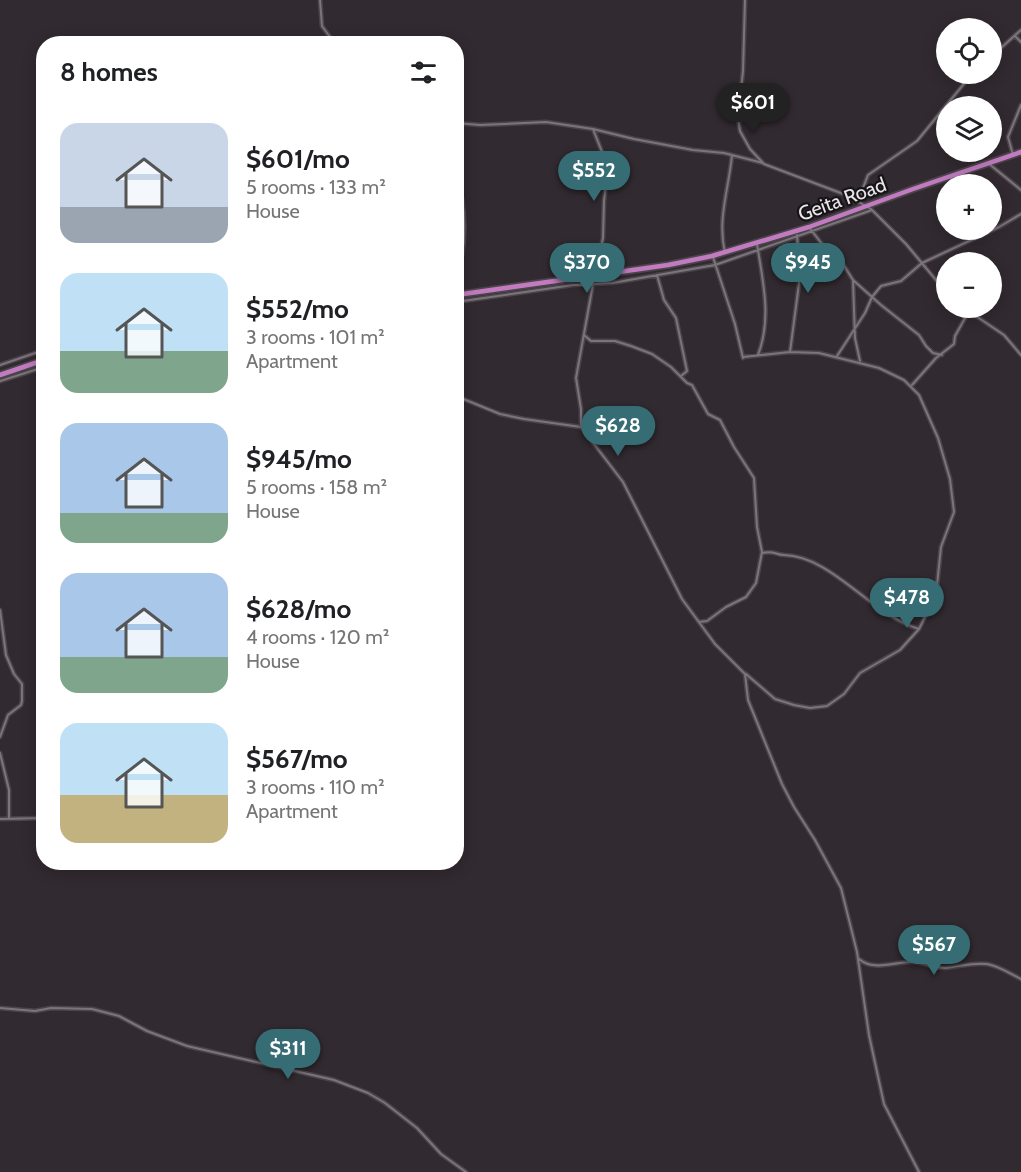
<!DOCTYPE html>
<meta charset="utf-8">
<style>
:root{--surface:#fff;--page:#f6f6f6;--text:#202124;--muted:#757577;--accent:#366d75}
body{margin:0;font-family:Cabin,sans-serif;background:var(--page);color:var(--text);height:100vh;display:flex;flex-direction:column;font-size:22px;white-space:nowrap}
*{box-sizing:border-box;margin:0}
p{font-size:20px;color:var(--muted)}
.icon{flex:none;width:33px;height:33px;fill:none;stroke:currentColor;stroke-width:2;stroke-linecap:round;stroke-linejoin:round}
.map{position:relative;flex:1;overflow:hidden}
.sheet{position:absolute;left:36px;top:36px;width:428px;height:834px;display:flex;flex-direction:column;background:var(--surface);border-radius:24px;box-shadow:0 3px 15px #0003}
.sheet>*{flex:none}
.buttons{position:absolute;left:936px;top:18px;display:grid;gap:12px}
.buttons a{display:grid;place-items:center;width:66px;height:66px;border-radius:50%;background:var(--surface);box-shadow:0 3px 15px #0003;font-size:30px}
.price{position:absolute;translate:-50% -51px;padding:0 14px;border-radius:21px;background:var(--accent);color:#fff;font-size:20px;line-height:39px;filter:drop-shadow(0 2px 3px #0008)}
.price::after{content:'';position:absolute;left:50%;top:36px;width:18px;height:14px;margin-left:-9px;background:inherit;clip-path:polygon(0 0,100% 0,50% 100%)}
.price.on{background:#222;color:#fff}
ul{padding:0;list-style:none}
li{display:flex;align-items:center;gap:18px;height:150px;padding:0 24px}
li span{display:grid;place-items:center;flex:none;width:168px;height:120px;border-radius:18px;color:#555}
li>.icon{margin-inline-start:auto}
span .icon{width:72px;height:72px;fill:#fffc;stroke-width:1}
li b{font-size:26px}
h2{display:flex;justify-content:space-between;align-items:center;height:72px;padding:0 24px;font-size:26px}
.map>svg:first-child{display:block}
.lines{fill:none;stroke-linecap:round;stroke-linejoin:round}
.minor-casing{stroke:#4b454a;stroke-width:5}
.trunk-casing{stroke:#4b454a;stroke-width:8}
.minor{stroke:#7c747c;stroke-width:2}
.trunk{stroke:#c27bc1;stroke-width:4.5}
.labels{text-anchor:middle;stroke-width:4.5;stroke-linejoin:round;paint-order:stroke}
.street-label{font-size:20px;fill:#e9e5e9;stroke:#171417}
</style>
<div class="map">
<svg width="1021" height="1172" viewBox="0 0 1021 1172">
<rect width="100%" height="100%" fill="#312a30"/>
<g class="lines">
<defs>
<path id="minor" d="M320,0L322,26L335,44
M745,0L743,71L738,118L740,131L750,149L764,164L846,195L871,209L906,244L946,292
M1015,36L1021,42
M992,56L1021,30
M456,123L480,125L546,122L593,129L634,139L693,150L724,153L763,163
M593,129L604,157L607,175L604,201L603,238L595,275
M1013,155L1008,137L1021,105
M988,163L1021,190
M456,173C466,205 468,246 456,278
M951,178L957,184
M858,201L868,175L917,141L972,74
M809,227L825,248L843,264L853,280L881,305L919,335L926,346L933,353L942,355
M976,230L978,236
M757,244C763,282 772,318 758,355
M725,253C717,219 729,188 732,155
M713,257L735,324L743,358
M657,275L664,300L676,318L687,371L681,376
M853,280L855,338L860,361
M593,284L576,378L581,409V427L623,482L682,599L715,644L745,674L748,700L782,784L794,807L815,840L841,888L857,952L869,1035L884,1104L919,1172
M456,302L573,285L612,283L715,265L872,210
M964,308L1004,335L1021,355
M584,335L591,341H615L631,346L652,354L671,367L687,383L692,385L708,414L720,420L734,447L754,478L757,527L762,552L756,583L746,597L726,607L707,621L699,622
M790,352L800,276L797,235
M837,356L865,313L872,297L881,286L901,281L922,263L999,227L1021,214
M743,357L790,352L819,353L879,368L904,380L919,395L938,438L950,479L954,512L941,547L936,595L919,629L900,650L860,673L844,694L827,706L810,708L794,705L775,699L746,674
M0,365L44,350
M0,381L44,367
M912,385L936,358L954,344L955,336L969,311
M456,396L500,414L524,419L581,427
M762,553C775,550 775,555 784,555C832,556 871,615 919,629
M0,610L6,655L14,674L22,684V701L21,705L8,715L0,737
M0,753L9,790V818
M0,819L44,818
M859,959C874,972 895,961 913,962C924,963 935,968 945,968C959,967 972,962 987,964C999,966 1009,973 1021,979
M0,1008L35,1011L51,1008L92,1009L119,1016L147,1031L187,1046L334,1080L368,1093L385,1103L417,1128L441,1154L466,1172"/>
<path id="trunk" d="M456,295L668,265L712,256L809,227L913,189L1021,152
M0,375L44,360"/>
</defs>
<use href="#minor" class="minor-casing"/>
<use href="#trunk" class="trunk-casing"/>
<use href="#minor" class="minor"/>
<use href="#trunk" class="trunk"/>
</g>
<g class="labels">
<g class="street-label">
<text transform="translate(842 199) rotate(-20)" y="7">Geita Road</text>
</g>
</g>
</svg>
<div class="buttons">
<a><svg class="icon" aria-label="locate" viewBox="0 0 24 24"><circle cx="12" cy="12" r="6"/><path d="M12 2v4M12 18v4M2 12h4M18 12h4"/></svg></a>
<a><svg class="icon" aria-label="layers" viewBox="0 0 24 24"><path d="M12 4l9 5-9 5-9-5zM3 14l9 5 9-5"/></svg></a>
<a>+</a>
<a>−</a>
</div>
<b class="price on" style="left:753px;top:134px">$601</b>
<b class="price" style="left:594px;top:202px">$552</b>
<b class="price" style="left:587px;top:294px">$370</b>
<b class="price" style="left:808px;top:294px">$945</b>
<b class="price" style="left:618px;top:457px">$628</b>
<b class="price" style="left:907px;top:629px">$478</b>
<b class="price" style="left:934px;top:976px">$567</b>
<b class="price" style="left:288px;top:1080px">$311</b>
<section class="sheet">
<h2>8 homes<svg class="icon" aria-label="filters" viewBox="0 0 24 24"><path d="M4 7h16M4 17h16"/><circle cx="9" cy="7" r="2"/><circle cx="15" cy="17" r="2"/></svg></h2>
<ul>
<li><span style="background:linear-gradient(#c9d6e8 70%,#9aa5b1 0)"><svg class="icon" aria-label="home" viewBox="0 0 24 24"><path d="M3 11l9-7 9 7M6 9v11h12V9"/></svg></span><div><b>$601/mo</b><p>5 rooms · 133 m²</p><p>House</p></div></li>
<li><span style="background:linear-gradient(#bfe0f5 65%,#7fa58c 0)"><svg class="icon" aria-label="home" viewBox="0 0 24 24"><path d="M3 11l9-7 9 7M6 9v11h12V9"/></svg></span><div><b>$552/mo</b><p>3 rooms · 101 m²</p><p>Apartment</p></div></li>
<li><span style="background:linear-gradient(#a9c7e8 75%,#7fa58c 0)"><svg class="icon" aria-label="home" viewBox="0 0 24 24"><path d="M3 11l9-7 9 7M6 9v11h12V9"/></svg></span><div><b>$945/mo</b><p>5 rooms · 158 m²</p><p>House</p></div></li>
<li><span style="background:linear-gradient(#a9c7e8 70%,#7fa58c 0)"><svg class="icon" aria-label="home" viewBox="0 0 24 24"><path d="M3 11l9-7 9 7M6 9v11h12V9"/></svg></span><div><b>$628/mo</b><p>4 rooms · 120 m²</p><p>House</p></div></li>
<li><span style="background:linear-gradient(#bfe0f5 60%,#c2b280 0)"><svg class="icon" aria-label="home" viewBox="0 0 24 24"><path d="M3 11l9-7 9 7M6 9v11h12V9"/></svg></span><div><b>$567/mo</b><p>3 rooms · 110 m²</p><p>Apartment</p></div></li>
</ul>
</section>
</div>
